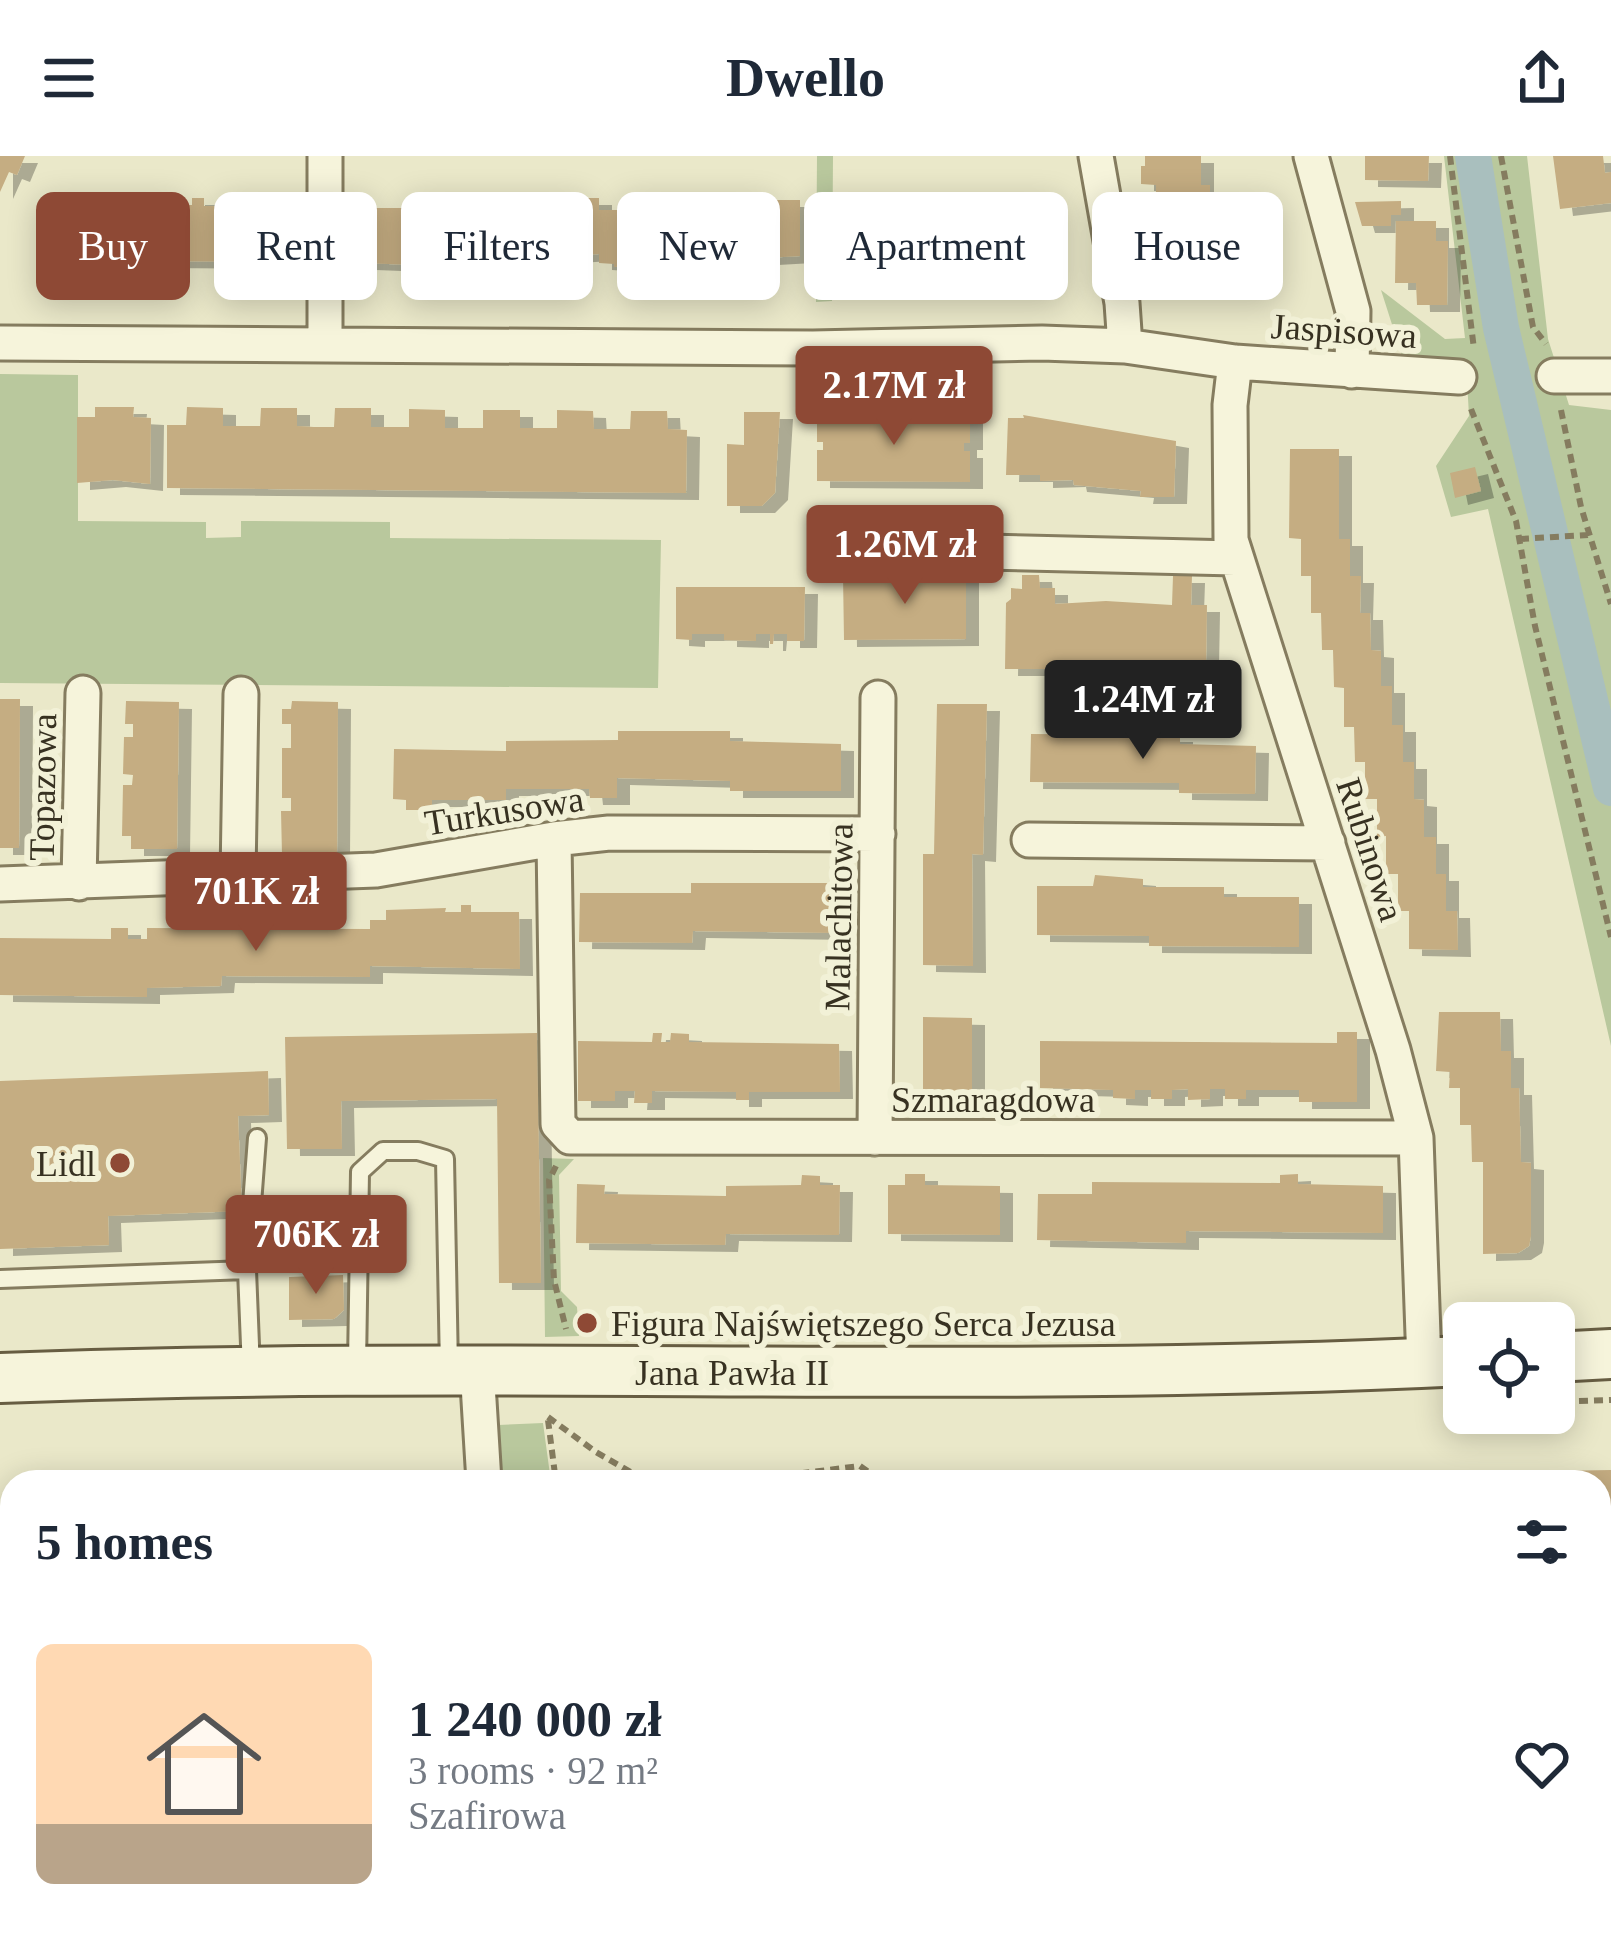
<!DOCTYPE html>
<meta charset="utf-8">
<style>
:root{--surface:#fff;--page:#f6f6f7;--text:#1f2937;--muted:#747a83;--accent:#8e4935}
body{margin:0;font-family:"Times New Roman",serif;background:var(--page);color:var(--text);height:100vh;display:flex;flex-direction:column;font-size:45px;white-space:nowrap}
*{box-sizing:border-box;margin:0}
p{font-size:39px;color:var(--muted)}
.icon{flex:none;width:66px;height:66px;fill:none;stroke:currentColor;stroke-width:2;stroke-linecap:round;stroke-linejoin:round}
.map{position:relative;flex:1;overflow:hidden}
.panel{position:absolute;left:0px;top:1314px;width:1611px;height:471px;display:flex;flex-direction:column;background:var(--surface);border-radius:36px 36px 0 0;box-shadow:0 6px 30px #0003}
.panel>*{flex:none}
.guide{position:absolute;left:36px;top:36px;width:1539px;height:108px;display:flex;gap:24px}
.controls{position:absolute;left:1443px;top:1146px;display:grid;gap:24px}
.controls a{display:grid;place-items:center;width:132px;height:132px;border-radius:18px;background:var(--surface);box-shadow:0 6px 30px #0003;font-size:60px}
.price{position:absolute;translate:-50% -102px;padding:0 27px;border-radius:12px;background:var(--accent);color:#fff;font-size:39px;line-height:78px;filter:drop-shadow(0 3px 6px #0008)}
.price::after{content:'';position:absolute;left:50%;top:72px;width:36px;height:27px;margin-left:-18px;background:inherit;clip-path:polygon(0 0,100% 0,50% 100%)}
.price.active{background:#222;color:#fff}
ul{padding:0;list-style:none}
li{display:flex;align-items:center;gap:36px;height:300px;padding:0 36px}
li span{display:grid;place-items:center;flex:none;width:336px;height:240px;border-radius:18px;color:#555}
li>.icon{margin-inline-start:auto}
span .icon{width:144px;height:144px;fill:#fffc;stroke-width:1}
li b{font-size:51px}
h2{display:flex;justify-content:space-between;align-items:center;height:144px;padding:0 36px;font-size:51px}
.tag{padding:0 42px;border-radius:18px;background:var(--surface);box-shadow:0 6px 30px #0003;font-size:42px;line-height:108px}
.tag.active{background:var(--accent);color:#fff}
header{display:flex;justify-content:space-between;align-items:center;height:156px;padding:0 36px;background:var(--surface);font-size:54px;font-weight:700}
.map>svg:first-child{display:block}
.green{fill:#b9c89d}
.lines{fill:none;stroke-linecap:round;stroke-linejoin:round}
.canal{stroke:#a9bfbe;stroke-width:36}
.building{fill:#c5ad82;filter:url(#shadow)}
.lane-casing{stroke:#857c5f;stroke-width:22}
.street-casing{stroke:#857c5f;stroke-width:39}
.secondary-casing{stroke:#675d42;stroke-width:54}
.path{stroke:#857c5f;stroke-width:6;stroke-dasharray:9 6;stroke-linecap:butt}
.lane{stroke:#f6f4db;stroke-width:16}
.street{stroke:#f6f4db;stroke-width:33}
.secondary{stroke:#f6f4db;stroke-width:48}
.poi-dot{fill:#8e4935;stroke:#f2f1d7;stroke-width:4.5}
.labels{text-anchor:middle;stroke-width:12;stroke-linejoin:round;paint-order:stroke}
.street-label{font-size:36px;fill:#373121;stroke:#f2f1d7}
.poi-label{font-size:36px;fill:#373121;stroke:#f2f1d7;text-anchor:end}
</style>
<header><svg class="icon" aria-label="menu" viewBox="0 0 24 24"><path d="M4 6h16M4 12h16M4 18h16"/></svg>Dwello<svg class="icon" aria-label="share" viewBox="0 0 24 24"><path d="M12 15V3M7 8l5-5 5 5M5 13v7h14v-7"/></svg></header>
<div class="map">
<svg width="1611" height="1783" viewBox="0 0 1611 1783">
<defs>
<filter id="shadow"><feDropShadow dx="13" dy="7" stdDeviation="0" flood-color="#0004"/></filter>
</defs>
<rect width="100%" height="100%" fill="#eae8c9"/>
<path class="green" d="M817,0H833L832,145L816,146Z
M1444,0H1527L1548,183L1569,249L1611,254V890L1488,353L1451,361L1436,310L1469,260L1466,206H1404L1381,134L1445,183L1465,182Z
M0,218L78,219V365L206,366V382L241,381V365L390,366V382L661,384L658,532L0,527Z
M543,1002L574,1003L559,1019L561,1135L577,1151L579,1180L545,1181Z
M543,1267L551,1326H500L498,1269Z"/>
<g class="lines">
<path class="canal" d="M1473,0L1501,172L1611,632"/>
</g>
<path class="building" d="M0,0H25L17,19L9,16L0,36Z
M1145,0H1201V29H1210V62H1220L1221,129L1160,128V62H1156V29L1141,28V10H1145Z
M1365,0H1429L1428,25L1365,24Z
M1553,0H1603L1605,17L1611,16V47L1560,53Z
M125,41H137V48H158V41H170V49H192V42H204V50L280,51V106L146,105L145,109H128L129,106L94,108V104H79V47L125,48Z
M466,42H599V54H700V44H800V100L747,103V99L698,98L697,112L664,109L648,112V108L614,111V108L599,107V98L549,101V97L499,100L466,97V111L363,107L364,52H466Z
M849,44H950V54L1052,55L1051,111L999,114V111H983L967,114V119H949V105L933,104V101L882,100L883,104L848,100Z
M1401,45V59H1391V70H1362L1355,46Z
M1396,65H1436V85H1448L1447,149H1417L1416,127H1395Z
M95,251H134L133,261L151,262L150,328L113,324L77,327V261H95Z
M187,251L223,252V270H260L261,252H297V270L314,271H334L335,252H371V271H409V253L445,254V272H483V254H520V272H557V254L593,255L594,273H630L631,255H667L668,273L687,274L686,337L167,332V269H186Z
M744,256H780L775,337L762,350H727V288L744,289Z
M817,256L874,257L873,266H914V257H970V287H964V295H970V326L817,325V294H823V286H817Z
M1023,259L1176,285L1174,341H1140L1141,335L1074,329L1073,324L1040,325V319H1006L1008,262H1024Z
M1290,293H1339V383H1350V420H1361L1360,457H1370L1371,494L1381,495V530H1392V569H1403V606H1414V643L1424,644V681H1436V718H1446V755H1457L1458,794L1409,793V755H1398V718H1386V680L1377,681V643H1365V606H1355L1354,571H1344V532L1334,531L1333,494H1322L1321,457H1311V420H1301V383L1289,382Z
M1475,311L1481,335L1455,342L1450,317Z
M966,418V483L844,484L843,419Z
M1022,419H1039L1040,432H1055V448L1106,445L1172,449L1173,420H1192L1191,449H1207L1206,504L1072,505V513H1005L1006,447L1011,443V432L1022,433Z
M676,431H805L804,485H787V478H774L773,488H770V478H756V485L724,484V478H692V484L676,483Z
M0,543H20L19,692H0Z
M126,545L179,546L177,693H131V680H122L123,629H132L133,619L123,618L124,581H133V568H125Z
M292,545L338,546L337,697L282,699L281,655H291V642H282V592H291V568H282V553H291Z
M937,548H987L983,699L972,698L973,810L923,809V698H934Z
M618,575H730V585L841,588V635H730V625L617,622V642H590L589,633H506V644H432V654H406V644L393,643L394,593L506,595V585L618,584Z
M1031,578L1180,579V588L1256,590L1255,638L1179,637V627L1030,626Z
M1095,719L1143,723V731H1224V741H1299V791L1149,790V780L1037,779V730H1093Z
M691,727H840L839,777L693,775L692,787L579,786L580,737H691Z
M461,749H471V756H519L520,813L370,810V821L222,820L221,830L147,832V841L0,839V782L111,783V772H128V783H147V772L370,773V764H386V754L446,752L445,756H461Z
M1439,856H1500L1501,895H1511V932H1519L1521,1006L1531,1007V1080L1529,1090L1518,1097L1483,1098V1006H1472L1471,969H1460V932H1449L1450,916L1436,915Z
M923,861L972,862V937H923Z
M1337,876H1357V946H1299V934H1246V943H1225V933H1210V943L1188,944V933L1172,934V943H1151V934H1135V943L1113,942V934L1040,932V885L1337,887Z
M537,877L541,1127H499L497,943L341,945L342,993H287L285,881Z
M653,877H662L661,886H670L671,877L689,878V886L839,888L840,936H749V944H736V936L652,935V947H634L635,935H615V945H578V885L652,886Z
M268,915L269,959L238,960L242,1055L108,1060L109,1089L0,1093V925Z
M905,1018H925V1029L1000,1030V1079L888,1078V1029H905Z
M1298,1018V1028L1383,1030V1077L1186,1075V1087L1037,1084L1038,1038H1092V1026L1280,1027V1019Z
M802,1019L820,1020V1029H840L839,1079L726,1078L725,1089L576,1087L577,1028L605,1029L604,1038L726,1040V1030L801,1029Z
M343,1119L344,1154L334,1163L289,1164V1121Z
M1611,1314V1381H1599V1326H1384V1318Z
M1599,1476H1611V1544H1599Z
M12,1562V1618L0,1619V1563Z
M1611,1604V1672H1599V1605Z
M1611,1767V1783H1392V1778H1415V1773H1457V1777H1503L1502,1773L1590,1775L1599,1773V1768Z
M125,1773L213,1774V1783H125Z
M1108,1773H1212L1216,1783H1108Z
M357,1775V1783H306L305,1777Z"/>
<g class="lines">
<defs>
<path id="lane" d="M0,1123L247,1114
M357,1209L360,1016L383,995H418L445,1003L449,1212
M251,1214L247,1114L257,982
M1599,1429H1611
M1599,1718H1611"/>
<path id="street" d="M325,0V189
M1096,0L1122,147L1125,190
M1311,0L1353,155L1352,215
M0,187L813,192L1042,187L1125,190L1235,206L1459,221
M1235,206L1230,249L1231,384L1393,894L1416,982L1424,1207
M1554,220H1611
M986,396L1235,402
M554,683L558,968L570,981L1416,982
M1029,684L1328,687
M238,720L241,538
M79,727L83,537
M0,728L376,714L554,683L609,677L878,678
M875,982L878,542
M477,1212L484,1326
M495,1783L502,1773"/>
<path id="secondary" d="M1554,1201L1611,1198
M0,1222C488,1203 976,1229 1464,1205"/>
</defs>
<use href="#lane" class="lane-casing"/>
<use href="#street" class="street-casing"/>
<use href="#secondary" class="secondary-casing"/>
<path class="path" d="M1450,0L1474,193
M1501,0L1533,171L1546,188
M1471,253L1516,365L1535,470L1611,781
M1561,254L1581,351L1611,448
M1520,383L1588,379
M556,1010L549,1024L554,1124L566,1173
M1579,1245L1611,1244
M548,1261L596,1296L648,1326
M548,1264L556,1326
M790,1326L795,1318L860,1310L883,1326"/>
<use href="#lane" class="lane"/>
<use href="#street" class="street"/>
<use href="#secondary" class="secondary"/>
</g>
<g class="poi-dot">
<circle cx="120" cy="1007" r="12"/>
<circle cx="587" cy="1167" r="12"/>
</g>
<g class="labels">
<g class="street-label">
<text transform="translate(1344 174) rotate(4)" y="13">Jaspisowa</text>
<text transform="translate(42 631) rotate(-89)" y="13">Topazowa</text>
<text transform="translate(504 654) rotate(-9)" y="13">Turkusowa</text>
<text transform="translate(1371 693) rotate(72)" y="13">Rubinowa</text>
<text transform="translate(838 761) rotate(-89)" y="13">Malachitowa</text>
<text x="993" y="956">Szmaragdowa</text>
<text x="732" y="1229">Jana Pawła II</text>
</g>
<g class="poi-label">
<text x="96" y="1020">Lidl</text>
<text x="611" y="1180" text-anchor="start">Figura Najświętszego Serca Jezusa</text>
</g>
</g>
</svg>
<div class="controls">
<a><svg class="icon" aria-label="locate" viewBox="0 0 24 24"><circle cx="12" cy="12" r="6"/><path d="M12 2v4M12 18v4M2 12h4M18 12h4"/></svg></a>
</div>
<b class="price" style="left:894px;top:292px">2.17M zł</b>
<b class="price" style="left:905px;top:451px">1.26M zł</b>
<b class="price active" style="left:1143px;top:606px">1.24M zł</b>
<b class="price" style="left:256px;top:798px">701K zł</b>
<b class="price" style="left:316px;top:1141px">706K zł</b>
<div class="guide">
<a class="tag active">Buy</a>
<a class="tag">Rent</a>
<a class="tag">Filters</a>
<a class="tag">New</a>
<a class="tag">Apartment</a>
<a class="tag">House</a>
</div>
<section class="panel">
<h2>5 homes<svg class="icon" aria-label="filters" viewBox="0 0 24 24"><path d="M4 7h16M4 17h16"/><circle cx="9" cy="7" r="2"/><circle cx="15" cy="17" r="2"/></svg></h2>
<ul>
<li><span style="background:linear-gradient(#ffd9b3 75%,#b9a48a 0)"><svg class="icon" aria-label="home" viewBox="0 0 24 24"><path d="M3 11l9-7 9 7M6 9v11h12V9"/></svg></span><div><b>1 240 000 zł</b><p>3 rooms · 92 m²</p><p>Szafirowa</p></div><svg class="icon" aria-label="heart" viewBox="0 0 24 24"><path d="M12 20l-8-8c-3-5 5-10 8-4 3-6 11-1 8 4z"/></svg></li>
</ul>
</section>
</div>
